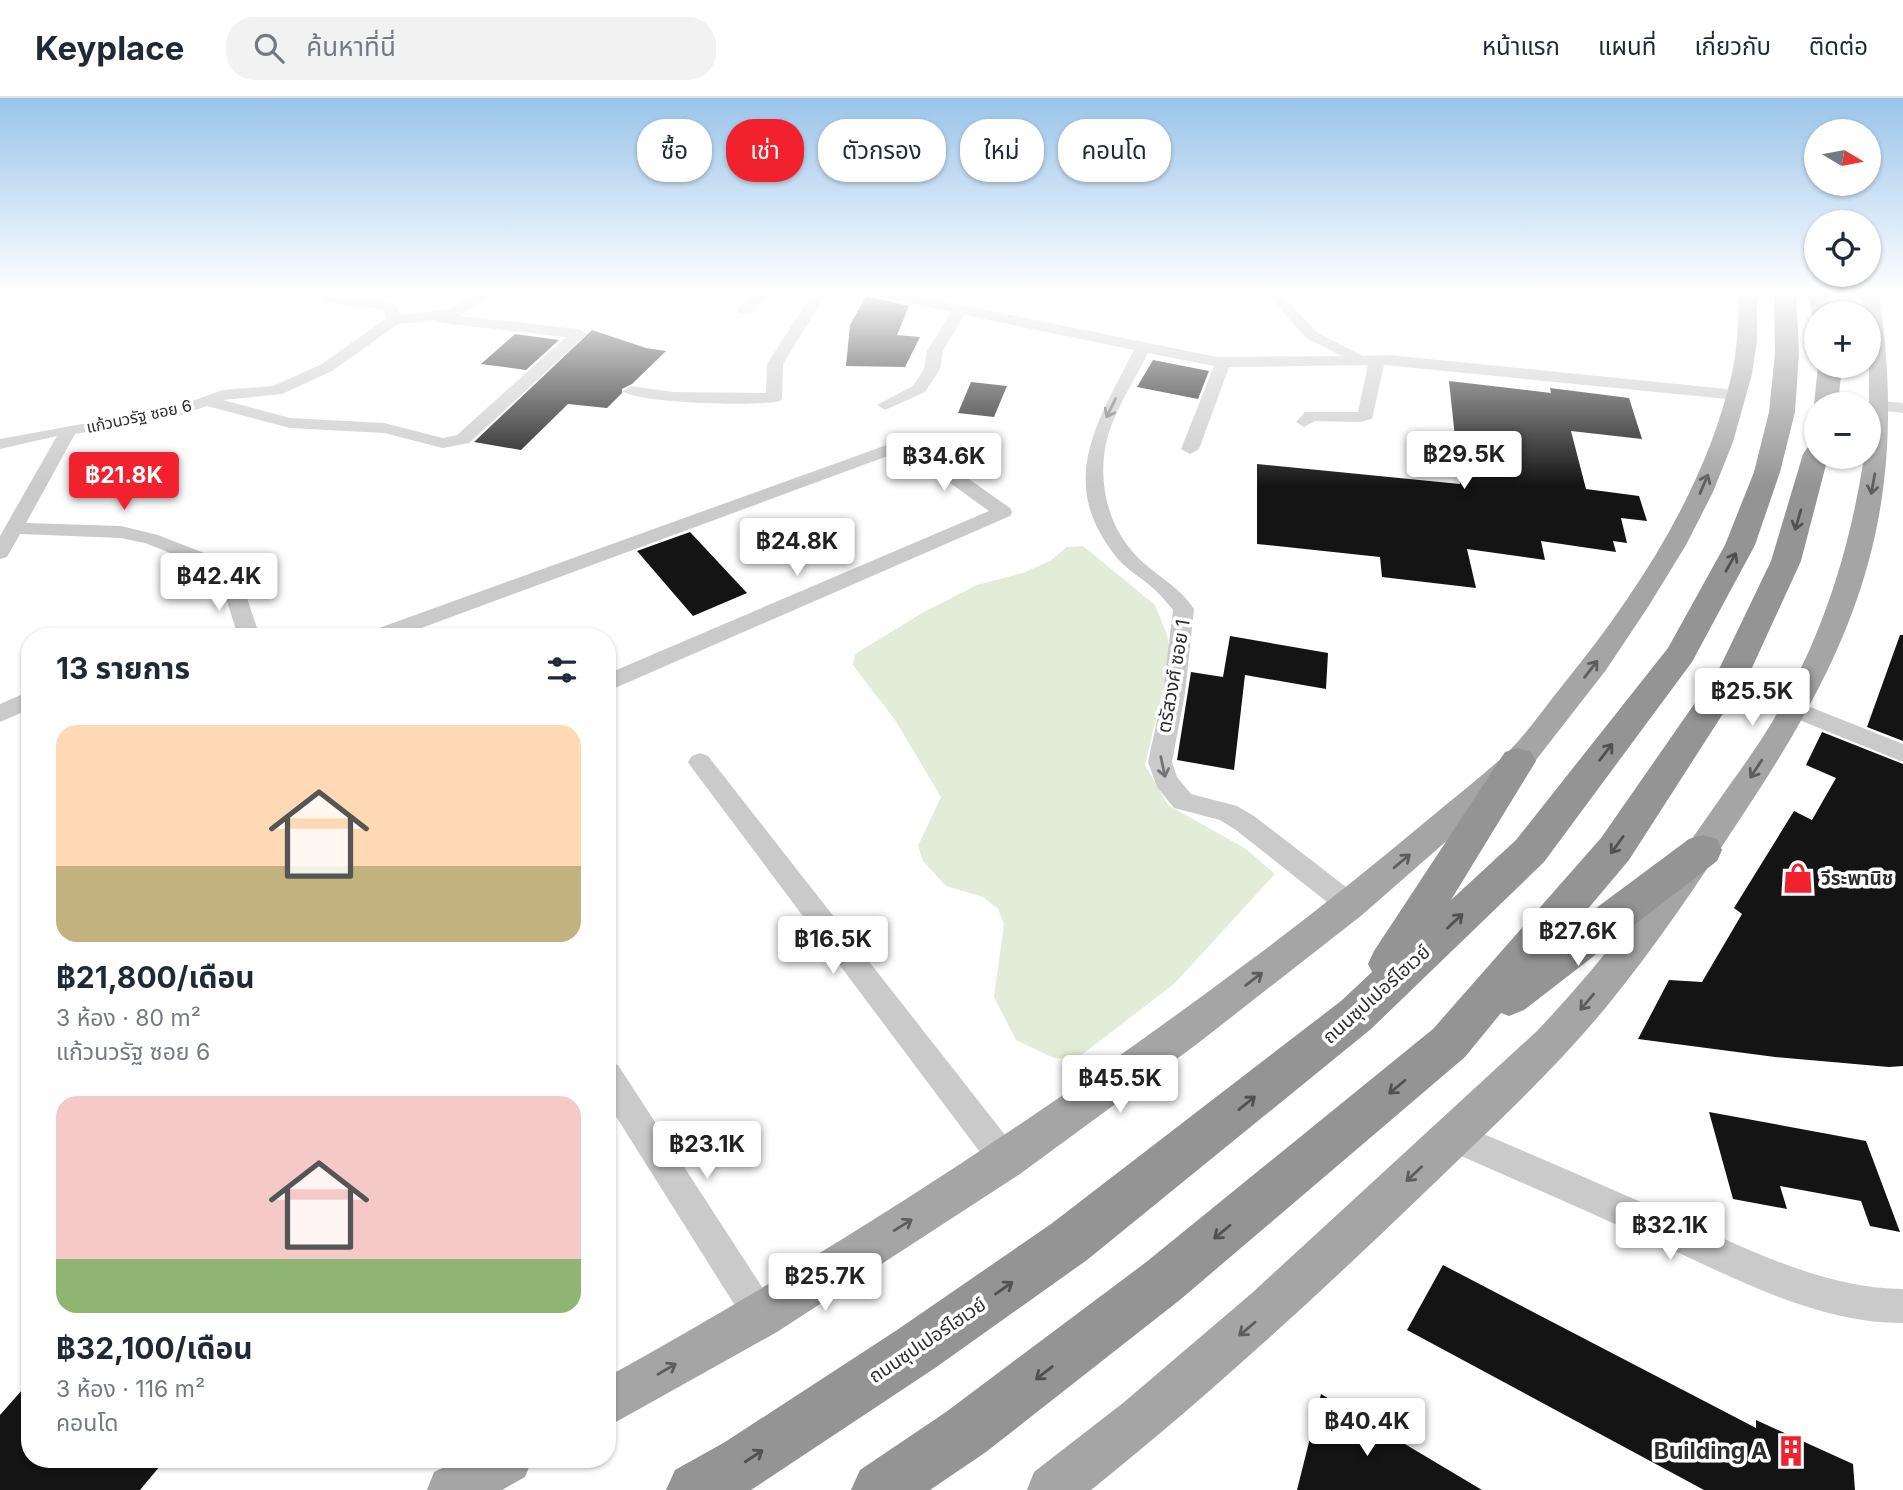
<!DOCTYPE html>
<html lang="th">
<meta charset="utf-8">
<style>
:root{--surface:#fff;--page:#f2f2f3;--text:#1f2937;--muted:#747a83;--line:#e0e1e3;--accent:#f2212e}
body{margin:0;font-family:Inter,"Noto Sans Thai",sans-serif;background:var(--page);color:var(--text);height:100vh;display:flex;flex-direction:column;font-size:26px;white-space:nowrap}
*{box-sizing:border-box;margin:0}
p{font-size:23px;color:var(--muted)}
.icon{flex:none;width:38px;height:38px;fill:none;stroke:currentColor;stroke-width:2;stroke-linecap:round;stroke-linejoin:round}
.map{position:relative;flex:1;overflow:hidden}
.panel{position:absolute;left:21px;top:530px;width:595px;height:840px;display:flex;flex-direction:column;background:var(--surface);border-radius:28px;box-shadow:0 2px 5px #0004}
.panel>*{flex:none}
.guide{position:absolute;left:637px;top:21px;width:665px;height:63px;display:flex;gap:14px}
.needle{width:46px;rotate:100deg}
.tools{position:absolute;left:1804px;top:21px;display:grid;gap:14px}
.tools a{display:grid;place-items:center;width:77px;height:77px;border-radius:50%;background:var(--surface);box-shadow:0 2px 5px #0004;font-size:35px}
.price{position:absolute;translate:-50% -60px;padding:0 16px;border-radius:7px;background:#fff;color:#222;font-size:23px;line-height:46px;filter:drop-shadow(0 2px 4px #0008)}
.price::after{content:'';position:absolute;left:50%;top:42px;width:21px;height:16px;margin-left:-10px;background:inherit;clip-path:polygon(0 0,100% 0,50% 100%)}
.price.current{background:var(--accent);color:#fff}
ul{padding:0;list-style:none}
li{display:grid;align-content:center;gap:14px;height:371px;padding:0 35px}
li span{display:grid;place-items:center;height:217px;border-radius:21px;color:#555}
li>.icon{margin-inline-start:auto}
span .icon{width:126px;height:126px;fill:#fffc;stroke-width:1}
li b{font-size:30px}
h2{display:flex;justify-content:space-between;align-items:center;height:84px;padding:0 35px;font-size:30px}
.chip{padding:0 24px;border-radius:28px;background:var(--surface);box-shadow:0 2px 5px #0004;font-size:24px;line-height:63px}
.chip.current{background:var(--accent);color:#fff}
header{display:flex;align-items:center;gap:42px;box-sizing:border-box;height:98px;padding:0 35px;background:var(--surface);border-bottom:2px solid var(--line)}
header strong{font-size:33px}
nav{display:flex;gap:38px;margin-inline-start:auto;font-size:24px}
.search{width:490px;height:63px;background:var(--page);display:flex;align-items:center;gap:18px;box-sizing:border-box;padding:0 24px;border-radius:28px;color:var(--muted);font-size:26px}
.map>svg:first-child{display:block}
.green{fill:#e3ecd9}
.building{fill:#141414}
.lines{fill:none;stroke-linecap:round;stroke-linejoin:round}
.minor{fill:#cacaca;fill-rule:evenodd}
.major{fill:#a5a5a5;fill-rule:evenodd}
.highway{fill:#949494;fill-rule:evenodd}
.oneway{stroke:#747474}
.oneway2{stroke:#5d5d5d}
.oneway3{stroke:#515151}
.labels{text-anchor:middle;stroke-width:7;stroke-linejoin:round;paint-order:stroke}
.far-street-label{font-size:16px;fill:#2d2d2d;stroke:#fff}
.street-label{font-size:19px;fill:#2d2d2d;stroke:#fff}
.poi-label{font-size:19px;font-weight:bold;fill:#2d2d2d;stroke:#fff;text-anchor:start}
.near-poi-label{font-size:23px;font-weight:bold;fill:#2d2d2d;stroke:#fff;text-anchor:end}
</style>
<header>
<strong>Keyplace</strong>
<div class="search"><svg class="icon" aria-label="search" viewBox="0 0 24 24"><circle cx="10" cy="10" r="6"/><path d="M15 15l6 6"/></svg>ค้นหาที่นี่</div>
<nav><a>หน้าแรก</a><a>แผนที่</a><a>เกี่ยวกับ</a><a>ติดต่อ</a></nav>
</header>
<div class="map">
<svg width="1903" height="1392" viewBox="0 0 1903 1392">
<rect width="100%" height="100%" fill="#fff"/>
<path class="green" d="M1083,448L1155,507L1167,537L1171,558L1145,667L1168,707L1246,751L1275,776L1174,886L1076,961L1054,960L1016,942L994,899L1004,826L998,811L983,799L946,788L923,763L918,748L941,699L895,622L853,567L855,556L922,515L977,487L1023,475L1050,463L1067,449Z"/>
<path class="building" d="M866,198L909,208L897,237L920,239L905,269L846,268L850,227Z
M592,232L646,250L666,253L632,286L622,291V295L607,310L568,306L521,352L474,344Z
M515,236L559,242L526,272L481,266Z
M1153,262L1209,273L1198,301L1137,289Z
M1449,283L1551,295L1550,290L1629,300L1642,341L1571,333L1586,391L1639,398L1647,423L1621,420L1627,445L1613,443L1616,454L1541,443L1545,462L1467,451L1476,490L1382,479L1380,459L1257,446V366L1460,386Z
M971,284L1007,288L994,319L958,315Z
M690,434L747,495L693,518L637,453Z
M1900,537H1903V643L1867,629Z
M1230,538L1328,555L1326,591L1245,577L1234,672L1177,662L1191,574L1223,579Z
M1822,634L1903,666V968L1889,969L1775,959L1638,941L1669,882L1702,884L1742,816L1734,810L1794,713L1812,722L1836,680L1806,667Z
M1709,1014L1866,1043L1900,1134L1870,1128L1861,1103L1780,1088L1787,1111L1733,1101Z
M1443,1167L1756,1330V1322L1853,1366L1855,1392H1704L1407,1232Z
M30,1283V1362H165L140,1392H0V1317Z
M1321,1296L1482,1392H1297Z"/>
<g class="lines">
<path class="minor" d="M479,193H497L458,218L579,231L587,236L469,345L443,350L384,335L290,330L207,308L178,318L75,336L26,425L121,428L158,437L227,464L241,482L260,539H238L221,483L213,472L145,445L121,440L20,436L7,459L0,461V438L57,338L0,351V341L175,309L223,292L273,288L320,267L386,221L384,212L328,205L321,201L323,198L390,204L395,205L400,217L450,211ZM435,222L442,225L566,239L457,337L443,340L384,325L290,320L223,302L282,296L332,273L398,226Z
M756,193H772L749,215H739L737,212L739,209Z
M814,193H828L783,266L782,300L780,303C760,309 635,305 623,293L631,288L673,294L766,295L767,266Z
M862,193H893L1217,259L1342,258L1306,240L1264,193H1279L1316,234L1363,258L1389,257L1737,292L1745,297L1737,302L1384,267L1372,321L1360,324L1315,323L1304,329L1296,324L1305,314H1358L1368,267L1229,269L1199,351L1190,356L1181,351L1214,268L1148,255C1135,281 1117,309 1108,337C1097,376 1105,422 1132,453C1150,475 1178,486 1194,511L1185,595L1172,664L1177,679L1191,696L1237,708L1254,718L1359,799L1363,807L1359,815L1350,818L1341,815L1236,732L1220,722L1174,710L1157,689L1148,664L1163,595L1173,512C1167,505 1162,498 1155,492C1144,481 1128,473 1118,461C1055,385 1097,325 1134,252L964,217L943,253L940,271L925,294L885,312L877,307L913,288L924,271L927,253L951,214L869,197Z
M1881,303L1903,305V315L1875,312L1873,308Z
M906,340L912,341L1010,410L1012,414L1010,418L615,590L607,593V576L989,413L904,352L397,539H365L368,534Z
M30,593V611L0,624V606Z
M1795,603L1903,646V664L1787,617L1784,611L1787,605Z
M700,655L708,658L1016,1051L1021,1062L1016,1073L1005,1078L994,1073L692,670L688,664L692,658Z
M607,963L618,967L773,1206L779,1218L773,1230L761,1236L749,1230L607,1004Z
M1454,1024C1528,1054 1602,1087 1675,1119C1748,1151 1822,1190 1903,1191V1225C1816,1225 1735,1180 1657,1145C1586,1113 1514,1081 1443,1050L1438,1039L1443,1028Z"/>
<path class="major" d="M1739,193H1757V243L1752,276L1733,344L1713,394L1686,447L1648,509L1606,572L1529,671L1362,817L1197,946L1020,1076L777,1234L607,1329V1279C829,1156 1041,1019 1244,867C1308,820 1369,771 1430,720C1455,699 1481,679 1505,657C1526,637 1544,610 1562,588C1636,497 1706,391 1732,275C1738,248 1738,221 1739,193Z
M1861,193H1879C1892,284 1893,373 1869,462C1843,559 1793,641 1738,724C1697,787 1655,849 1607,908C1551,976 1486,1035 1423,1096C1316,1199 1207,1299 1091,1392H1027L1034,1374L1123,1305L1252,1195L1537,933C1599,868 1652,798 1703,725C1728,688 1756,653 1778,614C1824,534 1850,450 1864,359H1869V215H1863Z
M459,1362H532L525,1379L502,1392H427L434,1374Z"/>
<path class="highway" d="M1774,193H1796L1799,255L1795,314L1780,374L1755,447L1692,564L1544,764L1371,931L1087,1162L935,1270L751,1392H666L675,1372L725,1344L897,1232L1051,1126L1341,903L1372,874L1368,866L1374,853L1505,654L1518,650L1531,654L1536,663L1451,802L1516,742L1668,550L1725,447L1754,374L1769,314L1775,255Z
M1806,193H1828L1832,215H1816V221L1813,220Z
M1818,268H1842L1838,306H1816V310L1814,306Z
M1816,348V359H1828L1801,463L1751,572L1629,762L1576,825L1689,741L1703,737L1717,741L1722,752L1717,763L1524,912L1509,918L1501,915L1465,959L1181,1201L986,1354L930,1392H851L860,1372L946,1314L1145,1165L1433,931L1601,740L1720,569L1771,463L1803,356L1807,350Z"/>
</g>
<defs><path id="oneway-shaft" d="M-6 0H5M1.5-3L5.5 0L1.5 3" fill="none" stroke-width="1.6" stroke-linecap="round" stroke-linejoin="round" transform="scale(1.75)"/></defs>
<g class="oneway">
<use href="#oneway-shaft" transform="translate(1111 310) rotate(116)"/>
<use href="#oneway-shaft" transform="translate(1163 669) rotate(78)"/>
</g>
<g class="oneway2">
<use href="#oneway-shaft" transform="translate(1704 386) rotate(-67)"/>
<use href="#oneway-shaft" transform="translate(1873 386) rotate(100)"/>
<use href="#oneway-shaft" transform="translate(1591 571) rotate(-52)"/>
<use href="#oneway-shaft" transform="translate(1756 671) rotate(123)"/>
<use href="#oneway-shaft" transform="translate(1402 763) rotate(-40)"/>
<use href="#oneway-shaft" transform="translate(1254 881) rotate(-37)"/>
<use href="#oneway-shaft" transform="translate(1587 904) rotate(130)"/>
<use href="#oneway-shaft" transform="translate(1414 1076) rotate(137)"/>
<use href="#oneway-shaft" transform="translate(903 1127) rotate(-32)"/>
<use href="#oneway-shaft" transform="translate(1247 1231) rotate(140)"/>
<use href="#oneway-shaft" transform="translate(667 1271) rotate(-30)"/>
</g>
<g class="oneway3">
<use href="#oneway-shaft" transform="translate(1798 422) rotate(106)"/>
<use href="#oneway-shaft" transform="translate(1731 464) rotate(-61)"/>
<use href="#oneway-shaft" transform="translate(1606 654) rotate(-52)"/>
<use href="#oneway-shaft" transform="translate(1617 747) rotate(126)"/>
<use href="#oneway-shaft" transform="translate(1455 823) rotate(-43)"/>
<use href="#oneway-shaft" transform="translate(1397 989) rotate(140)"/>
<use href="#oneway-shaft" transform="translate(1247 1005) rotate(-39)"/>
<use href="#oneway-shaft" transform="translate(1222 1134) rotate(140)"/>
<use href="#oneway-shaft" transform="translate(1004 1190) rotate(-35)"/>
<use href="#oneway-shaft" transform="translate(1044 1275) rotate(142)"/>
<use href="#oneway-shaft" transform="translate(754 1358) rotate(-33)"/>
</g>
<linearGradient id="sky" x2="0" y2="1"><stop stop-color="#99c4ea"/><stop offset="0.5" stop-color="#fff"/><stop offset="1" stop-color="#fff" stop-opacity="0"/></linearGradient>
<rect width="1903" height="388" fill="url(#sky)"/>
<defs>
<symbol id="shop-bare" viewBox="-9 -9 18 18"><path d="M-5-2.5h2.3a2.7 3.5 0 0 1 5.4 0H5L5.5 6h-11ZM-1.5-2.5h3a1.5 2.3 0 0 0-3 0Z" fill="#f2212e" stroke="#fff" stroke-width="2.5" paint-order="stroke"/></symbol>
<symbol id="building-bare" viewBox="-9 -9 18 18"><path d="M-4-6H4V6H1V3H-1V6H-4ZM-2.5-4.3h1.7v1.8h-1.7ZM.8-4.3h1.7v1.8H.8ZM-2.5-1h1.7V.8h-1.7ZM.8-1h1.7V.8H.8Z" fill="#f2212e" stroke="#fff" stroke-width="2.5" paint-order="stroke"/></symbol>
</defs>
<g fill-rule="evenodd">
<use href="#shop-bare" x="1776" y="758" width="44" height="44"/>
<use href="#building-bare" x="1769" y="1331" width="44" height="44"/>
</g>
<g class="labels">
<g class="far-street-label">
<text transform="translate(139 318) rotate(-12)" y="6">แก้วนวรัฐ ซอย 6</text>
</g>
<g class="street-label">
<text transform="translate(1173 578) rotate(-80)" y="7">ตรัสวงศ์ ซอย 1</text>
<text transform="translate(1376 896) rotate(-42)" y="7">ถนนซุปเปอร์ไฮเวย์</text>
<text transform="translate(927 1242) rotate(-34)" y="7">ถนนซุปเปอร์ไฮเวย์</text>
</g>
<g class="poi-label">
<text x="1821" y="787">วีระพานิช</text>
</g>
<g class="near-poi-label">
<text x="1768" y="1361">Building A</text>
</g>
</g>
</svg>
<div class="tools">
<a><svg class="needle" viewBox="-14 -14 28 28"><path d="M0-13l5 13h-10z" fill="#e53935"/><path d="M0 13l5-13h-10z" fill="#747a83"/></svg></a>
<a><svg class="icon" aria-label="locate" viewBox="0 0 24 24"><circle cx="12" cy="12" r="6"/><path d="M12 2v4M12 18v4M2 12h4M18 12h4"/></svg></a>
<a>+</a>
<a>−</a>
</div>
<b class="price" style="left:1464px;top:393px">฿29.5K</b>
<b class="price" style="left:944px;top:395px">฿34.6K</b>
<b class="price current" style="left:124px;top:414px">฿21.8K</b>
<b class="price" style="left:797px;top:480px">฿24.8K</b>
<b class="price" style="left:219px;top:515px">฿42.4K</b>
<b class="price" style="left:1752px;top:630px">฿25.5K</b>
<b class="price" style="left:1578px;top:870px">฿27.6K</b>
<b class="price" style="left:833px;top:878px">฿16.5K</b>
<b class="price" style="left:1120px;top:1017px">฿45.5K</b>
<b class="price" style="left:707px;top:1083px">฿23.1K</b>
<b class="price" style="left:1670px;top:1164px">฿32.1K</b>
<b class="price" style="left:825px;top:1215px">฿25.7K</b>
<b class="price" style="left:1367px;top:1360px">฿40.4K</b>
<div class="guide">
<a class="chip">ซื้อ</a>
<a class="chip current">เช่า</a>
<a class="chip">ตัวกรอง</a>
<a class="chip">ใหม่</a>
<a class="chip">คอนโด</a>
</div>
<section class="panel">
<h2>13 รายการ<svg class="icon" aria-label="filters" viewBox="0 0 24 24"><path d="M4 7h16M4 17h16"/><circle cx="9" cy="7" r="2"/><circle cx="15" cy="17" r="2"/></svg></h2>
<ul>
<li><span style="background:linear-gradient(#ffd9b3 65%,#c2b280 0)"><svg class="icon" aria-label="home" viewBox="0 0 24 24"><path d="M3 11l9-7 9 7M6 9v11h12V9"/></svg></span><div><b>฿21,800/เดือน</b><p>3 ห้อง · 80 m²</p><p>แก้วนวรัฐ ซอย 6</p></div></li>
<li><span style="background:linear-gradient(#f6c9c9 75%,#8fb573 0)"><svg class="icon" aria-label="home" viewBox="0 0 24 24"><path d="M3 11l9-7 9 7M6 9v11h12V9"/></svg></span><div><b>฿32,100/เดือน</b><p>3 ห้อง · 116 m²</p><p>คอนโด</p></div></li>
</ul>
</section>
</div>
